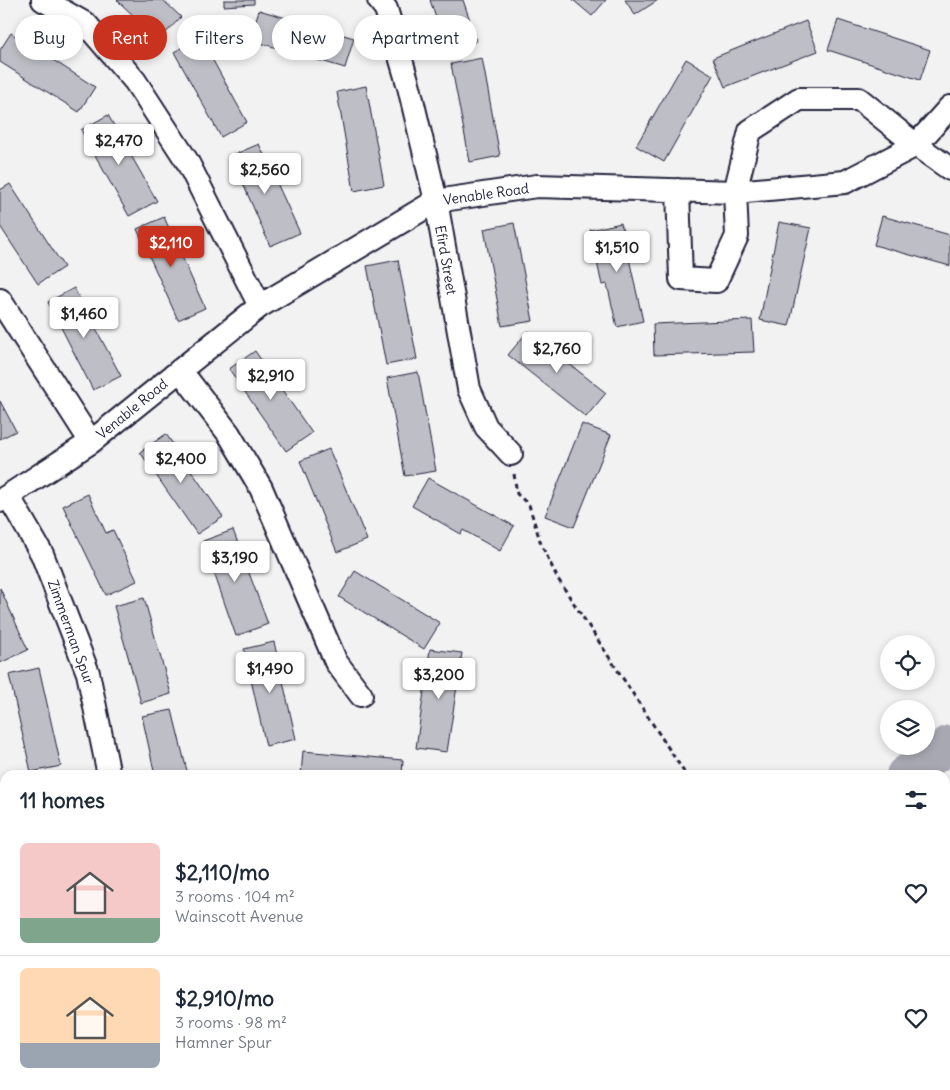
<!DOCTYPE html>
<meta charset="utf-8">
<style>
:root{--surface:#fff;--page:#f2f2f3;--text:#1f2937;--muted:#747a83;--line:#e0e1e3;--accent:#c8321e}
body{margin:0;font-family:Delius,sans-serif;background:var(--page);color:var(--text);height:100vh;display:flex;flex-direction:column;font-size:19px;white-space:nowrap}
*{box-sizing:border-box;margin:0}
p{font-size:16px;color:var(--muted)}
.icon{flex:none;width:28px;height:28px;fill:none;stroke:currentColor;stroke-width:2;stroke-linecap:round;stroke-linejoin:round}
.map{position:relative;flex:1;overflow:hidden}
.panel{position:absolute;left:0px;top:770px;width:950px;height:320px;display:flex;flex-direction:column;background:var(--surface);border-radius:15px 15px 0 0;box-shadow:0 2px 8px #0003}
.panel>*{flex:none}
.top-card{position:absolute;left:15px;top:15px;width:500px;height:45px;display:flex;gap:10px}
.tools{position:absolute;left:880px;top:635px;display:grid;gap:10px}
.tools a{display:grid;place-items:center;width:55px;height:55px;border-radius:50%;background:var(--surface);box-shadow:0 2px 8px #0003;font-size:25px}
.price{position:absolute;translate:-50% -42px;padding:0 11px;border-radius:5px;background:#fff;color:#222;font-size:16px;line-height:32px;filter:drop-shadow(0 1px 2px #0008)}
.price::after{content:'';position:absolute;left:50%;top:30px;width:15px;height:11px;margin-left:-8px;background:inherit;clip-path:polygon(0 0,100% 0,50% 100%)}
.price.current{background:var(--accent);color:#fff}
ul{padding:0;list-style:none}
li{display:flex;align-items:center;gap:15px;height:125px;padding:0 20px}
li+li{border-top:1px solid var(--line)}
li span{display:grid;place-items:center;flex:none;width:140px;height:100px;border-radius:8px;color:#555}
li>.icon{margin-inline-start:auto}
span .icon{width:60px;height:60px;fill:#fffc;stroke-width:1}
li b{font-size:21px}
h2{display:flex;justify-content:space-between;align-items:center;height:60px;padding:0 20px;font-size:21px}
.tag{padding:0 18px;border-radius:22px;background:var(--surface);box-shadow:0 2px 8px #0003;font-size:18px;line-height:45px}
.tag.current{background:var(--accent);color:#fff}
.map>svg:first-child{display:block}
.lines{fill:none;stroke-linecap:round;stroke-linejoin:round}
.river{stroke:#a8a8b2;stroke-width:38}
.building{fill:#bebec6;stroke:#22223b}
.street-casing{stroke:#22223b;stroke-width:26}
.path{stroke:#22223b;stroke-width:3;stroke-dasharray:5 4;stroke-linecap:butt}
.street{stroke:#fff;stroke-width:22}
.labels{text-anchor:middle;stroke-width:4;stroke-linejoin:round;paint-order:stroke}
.street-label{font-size:14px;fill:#22223b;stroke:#fff}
</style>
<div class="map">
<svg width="950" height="1090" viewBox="0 0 950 1090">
<rect width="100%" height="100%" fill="#f2f2f3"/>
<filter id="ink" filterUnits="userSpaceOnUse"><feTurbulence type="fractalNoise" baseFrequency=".02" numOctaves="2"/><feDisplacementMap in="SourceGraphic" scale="10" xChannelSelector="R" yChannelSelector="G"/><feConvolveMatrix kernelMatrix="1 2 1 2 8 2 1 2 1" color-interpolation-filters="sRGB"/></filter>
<g filter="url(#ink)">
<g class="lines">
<path class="river" d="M905,775L950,744
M588,1090L592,1085"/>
</g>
<path class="building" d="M117,0H163L181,17L159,40Z
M224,0H254V4L224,6Z
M430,0H463L477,41L447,51Z
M573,0H606L592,16Z
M625,0H658L635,15Z
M259,10L354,38L345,68L250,40Z
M838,20L930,50L920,80L828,50Z
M806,21L818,51L725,87L713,58Z
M11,33L95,87L79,112L0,62V50Z
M200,37L247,122L221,137L174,52Z
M482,58L500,156L470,162L451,64Z
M686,59L713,75L664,162L636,146Z
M366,86L384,185L354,191L337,92Z
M108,115L157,201L129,216L81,130Z
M259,144L300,233L270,246L231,156Z
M10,184L64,267L38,284L0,226V190Z
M882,216L950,235V266L874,245Z
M164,217L205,308L178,320L137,229Z
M779,222L811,228L789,326L760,320Z
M514,223L533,321L502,326L484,229Z
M621,223L643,321L617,327L607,284L602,285L590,230Z
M398,260L417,359L386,365L367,266Z
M74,288L121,376L93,390L48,302Z
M752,320L754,352L654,355L653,324Z
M528,331L606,393L586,417L508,355Z
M255,351L312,433L286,451L229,369Z
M418,372L436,471L405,476L387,378Z
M0,401L16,431L0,439Z
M582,424L611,435L574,527L545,516Z
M166,434L223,517L197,534L140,452Z
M329,449L367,540L337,552L300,461Z
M428,478L514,526L500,551L463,530L461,534L412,506Z
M88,494L106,533L113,530L137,581L106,595L63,506Z
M233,530L268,624L236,636L203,541Z
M355,571L440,623L424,649L339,597Z
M0,588L28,650L0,663Z
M144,598L171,694L141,703L114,606Z
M274,642L296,739L266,746L244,649Z
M430,649L462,653L447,752L416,748Z
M39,668L61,766L31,772L9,675Z
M172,710L188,775H155L142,716Z
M303,751L403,760L402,775H301Z"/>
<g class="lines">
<defs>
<path id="street" d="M43,0L86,24L135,81L187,161L260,306
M379,0L386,9L409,87L436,201L469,389L486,427L511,454
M678,190L681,279L716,281L737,236L735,192L750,131L799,99H859L916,145L950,169
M0,300L91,442
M180,370L229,434L261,488L336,662L361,695
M9,497L42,554L88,673L109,775
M0,501L91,442L260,306L436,201L537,186L735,192L845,182L916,145L950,107"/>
</defs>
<use href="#street" class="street-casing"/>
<path class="path" d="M514,474L517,494L529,505L541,544L558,579L686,775
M833,1090L834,1087L847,1090"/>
<use href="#street" class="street"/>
</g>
</g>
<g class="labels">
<g class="street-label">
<text transform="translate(486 194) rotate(-8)" y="5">Venable Road</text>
<text transform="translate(446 260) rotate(80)" y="5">Efird Street</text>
<text transform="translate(132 409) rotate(-39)" y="5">Venable Road</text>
<text transform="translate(71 632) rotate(70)" y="5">Zimmerman Spur</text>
</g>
</g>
</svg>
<div class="tools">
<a><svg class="icon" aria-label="locate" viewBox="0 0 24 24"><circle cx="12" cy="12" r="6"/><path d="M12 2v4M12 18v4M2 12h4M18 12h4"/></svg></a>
<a><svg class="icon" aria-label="layers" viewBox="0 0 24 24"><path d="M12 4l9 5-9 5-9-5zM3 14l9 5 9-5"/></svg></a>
</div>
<b class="price" style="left:119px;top:166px">$2,470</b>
<b class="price" style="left:265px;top:195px">$2,560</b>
<b class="price current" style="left:171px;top:268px">$2,110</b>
<b class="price" style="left:617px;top:273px">$1,510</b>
<b class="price" style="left:84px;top:339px">$1,460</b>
<b class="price" style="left:557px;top:374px">$2,760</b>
<b class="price" style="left:271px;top:401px">$2,910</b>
<b class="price" style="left:181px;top:484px">$2,400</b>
<b class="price" style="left:235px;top:583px">$3,190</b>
<b class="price" style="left:270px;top:694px">$1,490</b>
<b class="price" style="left:439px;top:700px">$3,200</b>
<div class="top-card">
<a class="tag">Buy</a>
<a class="tag current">Rent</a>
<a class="tag">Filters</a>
<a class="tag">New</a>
<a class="tag">Apartment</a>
</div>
<section class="panel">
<h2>11 homes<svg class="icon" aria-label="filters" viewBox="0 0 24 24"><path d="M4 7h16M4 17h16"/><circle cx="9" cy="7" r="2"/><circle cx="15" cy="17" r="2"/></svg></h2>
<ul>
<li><span style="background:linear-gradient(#f6c9c9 75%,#7fa58c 0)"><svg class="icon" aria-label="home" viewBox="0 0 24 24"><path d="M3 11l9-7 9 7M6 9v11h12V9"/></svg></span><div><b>$2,110/mo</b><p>3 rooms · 104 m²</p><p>Wainscott Avenue</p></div><svg class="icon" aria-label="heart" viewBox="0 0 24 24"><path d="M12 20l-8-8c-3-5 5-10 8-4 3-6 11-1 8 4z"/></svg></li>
<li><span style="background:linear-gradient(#ffd9b3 75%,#9aa5b1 0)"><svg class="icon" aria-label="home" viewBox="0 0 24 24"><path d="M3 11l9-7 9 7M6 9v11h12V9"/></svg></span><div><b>$2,910/mo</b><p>3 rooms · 98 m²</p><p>Hamner Spur</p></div><svg class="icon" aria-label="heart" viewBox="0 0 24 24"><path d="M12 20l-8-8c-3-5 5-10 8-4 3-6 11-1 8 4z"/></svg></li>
</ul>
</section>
</div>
